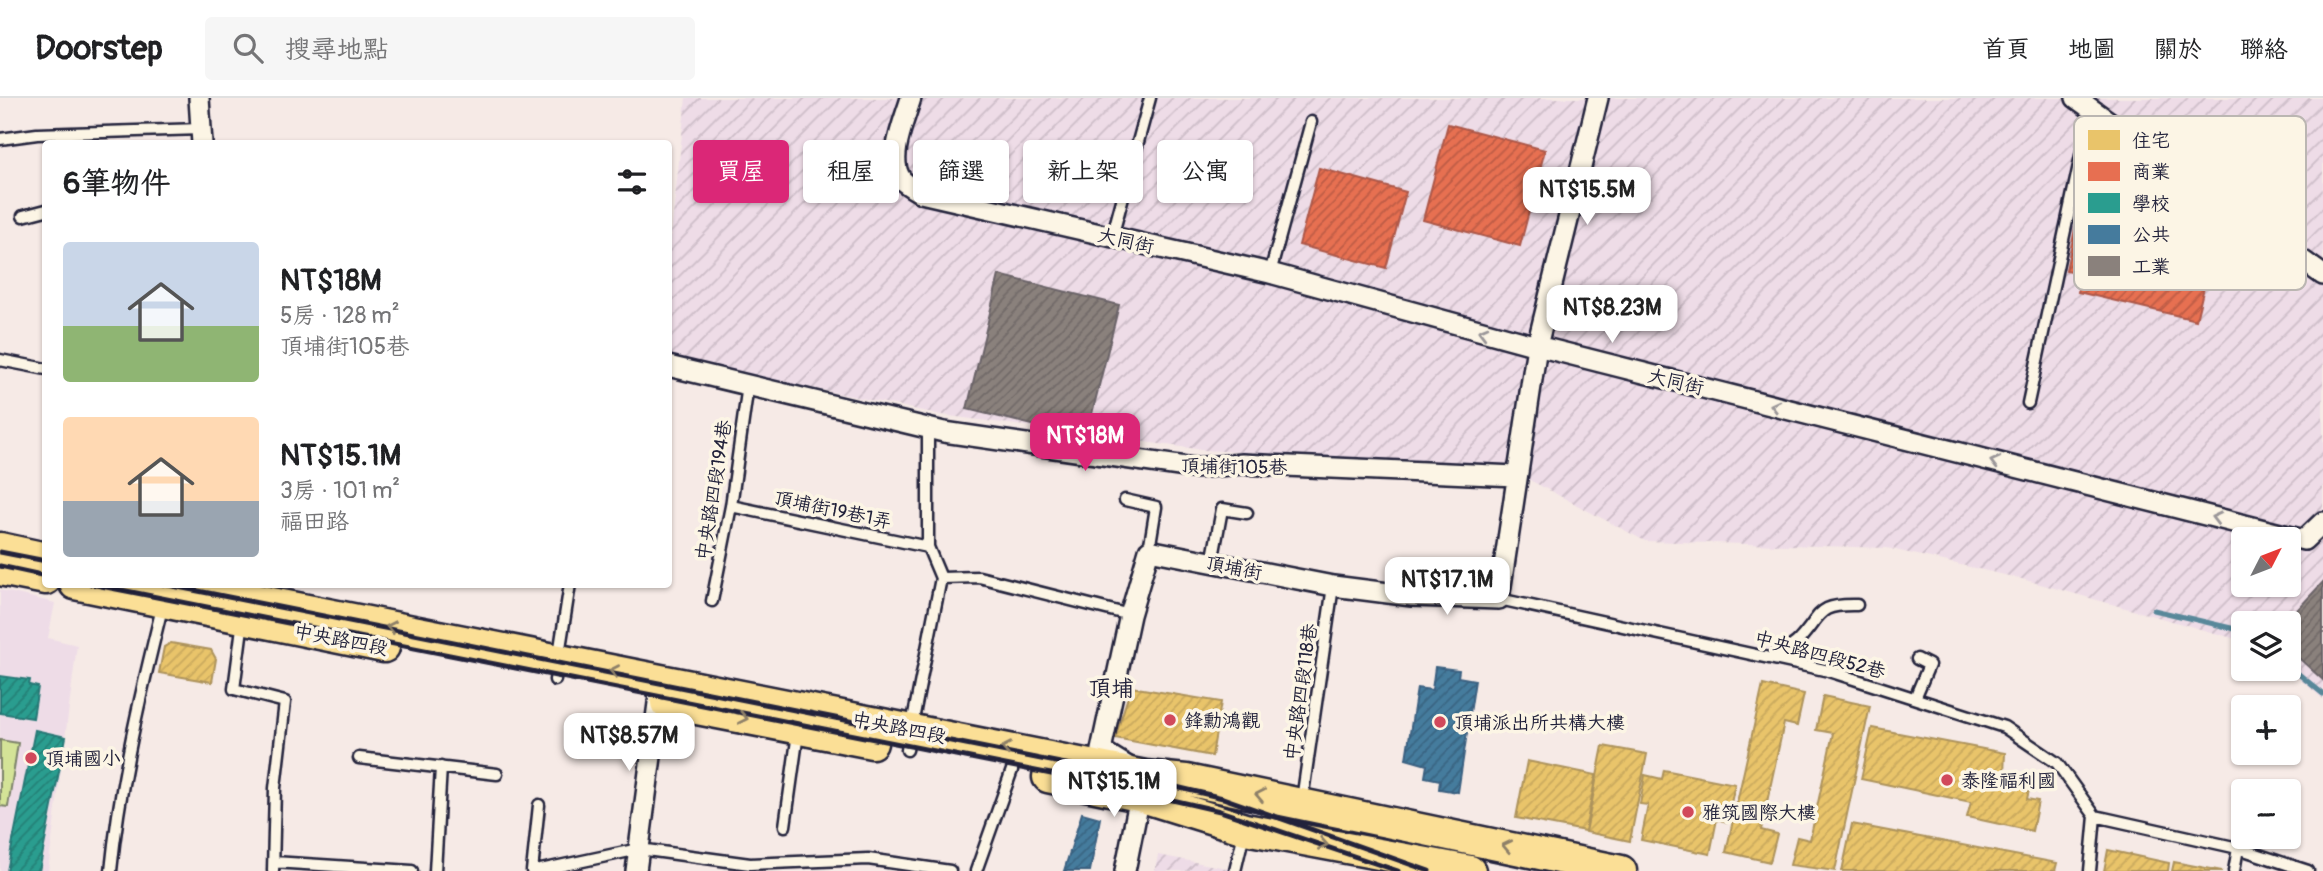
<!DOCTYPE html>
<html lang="zh-TW">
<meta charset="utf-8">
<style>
:root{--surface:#fff;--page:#f6f6f6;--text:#202124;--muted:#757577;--line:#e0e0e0;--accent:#db2777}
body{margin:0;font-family:Pangolin,"LXGW WenKai TC",sans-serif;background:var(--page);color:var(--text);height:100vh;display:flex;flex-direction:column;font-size:26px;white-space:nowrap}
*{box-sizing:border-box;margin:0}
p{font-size:23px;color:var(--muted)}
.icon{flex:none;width:38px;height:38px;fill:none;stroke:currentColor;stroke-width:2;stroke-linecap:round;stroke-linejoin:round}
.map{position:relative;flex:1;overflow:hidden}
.panel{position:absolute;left:42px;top:42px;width:630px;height:448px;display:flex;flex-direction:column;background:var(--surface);border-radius:7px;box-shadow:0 2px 5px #0004}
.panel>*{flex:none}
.top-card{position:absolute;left:693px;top:42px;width:665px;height:63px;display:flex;gap:14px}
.needle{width:46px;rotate:48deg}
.buttons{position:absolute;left:2231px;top:429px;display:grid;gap:14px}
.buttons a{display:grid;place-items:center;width:70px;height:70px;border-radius:7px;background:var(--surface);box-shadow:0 2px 5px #0004;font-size:35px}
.price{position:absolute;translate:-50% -60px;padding:0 16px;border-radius:14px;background:#fff;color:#222;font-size:23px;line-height:46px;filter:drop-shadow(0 2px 4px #0008)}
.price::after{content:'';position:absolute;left:50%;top:42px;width:21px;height:16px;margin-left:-10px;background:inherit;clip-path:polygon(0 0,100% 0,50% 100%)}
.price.active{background:var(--accent);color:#fff}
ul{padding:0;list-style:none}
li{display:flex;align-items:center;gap:21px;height:175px;padding:0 21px}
li span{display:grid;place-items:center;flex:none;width:196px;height:140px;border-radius:7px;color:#555}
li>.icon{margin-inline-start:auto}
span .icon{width:84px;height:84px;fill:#fffc;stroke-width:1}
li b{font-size:30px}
h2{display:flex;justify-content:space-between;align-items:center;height:84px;padding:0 21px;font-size:30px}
.chip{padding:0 24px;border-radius:7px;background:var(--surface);box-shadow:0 2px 5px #0004;font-size:24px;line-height:63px}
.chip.active{background:var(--accent);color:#fff}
header{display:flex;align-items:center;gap:42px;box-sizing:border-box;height:98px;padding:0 35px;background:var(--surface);border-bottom:2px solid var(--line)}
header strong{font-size:33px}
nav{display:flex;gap:38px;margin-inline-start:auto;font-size:24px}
.search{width:490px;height:63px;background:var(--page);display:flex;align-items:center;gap:18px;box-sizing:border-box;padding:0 24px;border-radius:7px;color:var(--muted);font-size:26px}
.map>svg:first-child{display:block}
.built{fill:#eedce7}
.industrial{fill:url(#industrial-furrows);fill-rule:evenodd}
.pitch{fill:#d4e397;stroke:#7b8269;stroke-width:2}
.homes{fill:url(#homes-hatch);stroke:#ad935c;stroke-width:2}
.shops{fill:url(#shops-hatch);stroke:#ac584a;stroke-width:2}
.schools{fill:url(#schools-hatch);stroke:#287876;stroke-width:2}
.public{fill:url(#public-hatch);stroke:#3a6080;stroke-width:2}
.industry{fill:url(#industry-hatch);stroke:#6b6468;stroke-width:2}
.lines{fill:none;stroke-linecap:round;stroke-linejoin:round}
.stream{stroke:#59889a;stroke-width:5}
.service-casing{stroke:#22223b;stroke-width:15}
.minor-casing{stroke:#22223b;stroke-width:24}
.primary-casing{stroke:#22223b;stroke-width:35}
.service{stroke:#fcf5e5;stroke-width:10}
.minor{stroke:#fcf5e5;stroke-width:19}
.primary{stroke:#fbdf96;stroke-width:30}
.rail{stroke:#22223b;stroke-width:5}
.oneway{stroke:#9a9698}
.oneway2{stroke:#8e8068}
.poi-dot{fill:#d1495b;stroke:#fcf5e5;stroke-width:2.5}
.labels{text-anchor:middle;stroke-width:7;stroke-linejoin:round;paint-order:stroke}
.street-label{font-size:19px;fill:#22223b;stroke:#fcf5e5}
.poi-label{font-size:19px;fill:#22223b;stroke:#fcf5e5;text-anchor:start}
.quarter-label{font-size:23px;fill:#22223b;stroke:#fcf5e5}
.key{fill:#fcf5e5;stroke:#bbb6b2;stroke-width:2}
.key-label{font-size:19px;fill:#22223b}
</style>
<header>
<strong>Doorstep</strong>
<div class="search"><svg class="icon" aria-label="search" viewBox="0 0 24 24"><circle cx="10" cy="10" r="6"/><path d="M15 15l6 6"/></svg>搜尋地點</div>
<nav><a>首頁</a><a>地圖</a><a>關於</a><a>聯絡</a></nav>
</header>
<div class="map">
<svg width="2323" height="773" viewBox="0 0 2323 773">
<defs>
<pattern id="industrial-furrows" width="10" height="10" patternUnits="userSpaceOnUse" patternTransform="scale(1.75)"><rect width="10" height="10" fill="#eedce7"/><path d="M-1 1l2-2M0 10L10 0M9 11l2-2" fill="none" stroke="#ccbcc7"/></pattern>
<pattern id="homes-hatch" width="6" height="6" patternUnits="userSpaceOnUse" patternTransform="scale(1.75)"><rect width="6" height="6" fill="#e9c46a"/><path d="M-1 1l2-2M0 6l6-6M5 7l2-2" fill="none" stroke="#c8a85d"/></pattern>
<pattern id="shops-hatch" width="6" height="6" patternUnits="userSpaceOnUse" patternTransform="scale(1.75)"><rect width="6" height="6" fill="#e76f51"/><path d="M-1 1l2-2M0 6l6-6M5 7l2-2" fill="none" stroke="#bb5b44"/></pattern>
<pattern id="schools-hatch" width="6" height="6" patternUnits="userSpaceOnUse" patternTransform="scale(1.75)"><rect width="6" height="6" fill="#2a9d8f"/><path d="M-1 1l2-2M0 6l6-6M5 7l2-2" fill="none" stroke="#248076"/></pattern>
<pattern id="public-hatch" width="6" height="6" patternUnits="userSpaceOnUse" patternTransform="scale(1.75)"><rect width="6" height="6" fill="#457b9d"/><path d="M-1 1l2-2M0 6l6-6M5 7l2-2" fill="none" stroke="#396481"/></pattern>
<pattern id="industry-hatch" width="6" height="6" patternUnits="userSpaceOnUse" patternTransform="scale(1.75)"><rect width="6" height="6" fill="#8a817c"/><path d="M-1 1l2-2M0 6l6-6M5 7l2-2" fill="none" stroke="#706967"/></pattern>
</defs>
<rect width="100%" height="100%" fill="#f6eae6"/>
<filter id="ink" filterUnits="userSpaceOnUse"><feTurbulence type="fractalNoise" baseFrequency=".0143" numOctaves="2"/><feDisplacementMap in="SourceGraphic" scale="14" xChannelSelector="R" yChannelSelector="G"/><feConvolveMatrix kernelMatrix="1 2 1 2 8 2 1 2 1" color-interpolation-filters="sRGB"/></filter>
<g filter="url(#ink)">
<path class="built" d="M0,492L55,505L48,540L77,547L48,773H0Z"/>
<path class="industrial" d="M686,0H2323V601L2288,571L2289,525H2244L2243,543L2022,481L1887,450L1645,443L1503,368L1204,352L942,317L669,260V154ZM2244,441H2289V486H2244Z
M1158,757L1242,773H1155Z"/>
<path class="pitch" d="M0,642L18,645L8,709L0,708Z"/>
<path class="homes" d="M171,545L211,552L216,561L212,584L159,575L164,549Z
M1763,587L1804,596L1797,628L1784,625L1761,732L1777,736L1770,764L1726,754Z
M1131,589L1221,604L1212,658L1115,640Z
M1823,598L1870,608L1835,773L1790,767L1797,739L1810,742L1833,635L1816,632Z
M1872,630L2005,655L2004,675L2031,683L2027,701L2038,703L2032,733L1967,719L1971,704L1861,681Z
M1603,648L1647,656L1630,743L1586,734Z
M1527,663L1596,677L1585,733L1516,720Z
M1664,672L1735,686L1727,724L1717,721L1710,756L1641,742L1648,707L1640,706L1645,677L1662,681Z
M1852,726L2057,765L2055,773H1842Z
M2108,752L2169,765L2168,773H2104Z
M2174,764L2222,773H2172Z"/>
<path class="shops" d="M1448,26L1545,52L1520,148L1423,122Z
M1319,70L1406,94L1386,170L1299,147Z
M2079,114L2214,148L2196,222L2078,194L2082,175L2066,172Z"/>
<path class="schools" d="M0,578L30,582L29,587L38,589L33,620L0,615Z
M35,632L66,639L39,773H7Z"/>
<path class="public" d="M1435,569L1459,572L1458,579L1475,582L1458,694L1439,691L1440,682L1425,679L1427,667L1406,661L1417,590L1432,592Z
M1082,715L1100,720L1090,773H1064Z"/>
<path class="industry" d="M999,177L1119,207L1086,340L967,311Z
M2323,484V582L2289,551V525H2285Z"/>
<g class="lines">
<path class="stream" d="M2154,512L2244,533
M2289,568L2323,596"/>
<defs>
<path id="service" d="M0,41L37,36L202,31
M76,46L77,35
M23,118L46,112
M1112,139L1150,0
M1270,175L1311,24
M0,262L46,271
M2028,305L2091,11
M928,330V449L941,480
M1125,402L1156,409L1149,452
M731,408L928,449
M1212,465L1222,411L1247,415
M1499,501L1829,573L2004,629L2057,665L2095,718L2090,773
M712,503L731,408L748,287
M243,522L234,591L285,604L275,690L273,773
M1771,560C1780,554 1792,550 1799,542C1823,516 1816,506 1857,507
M555,582L570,486
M1915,600L1929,567L1917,561
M907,652L941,480L979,479L1130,517
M359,660L497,676
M1302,702L1333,488
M2095,718L2238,750L2308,773
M785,728L798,635
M274,764L412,773
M111,773C120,682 141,594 163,506
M435,773L441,669
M532,773L539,707
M536,773L639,751L750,766L868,761L950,773
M976,773L1012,672
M1235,773L1244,735
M2234,773L2238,750"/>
<path id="minor" d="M199,0L202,46
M911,0C905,21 886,62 902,82C907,87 916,92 921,95L1270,175L1537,248L2304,442L2323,424
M2076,0L2323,177
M668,268L944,334L1193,370L1242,366L1516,378
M1127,668L1101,652L1130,517L1149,452L1333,488L1412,498L1499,501L1537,248L1598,0
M636,773L660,590
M1125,773L1142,688"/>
<path id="primary" d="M0,450L46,460
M0,472L46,481
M75,486L384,549
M176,486L1145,678L1186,682L1621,773
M666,605L872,645
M1048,679L1139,698L1245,731L1470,773"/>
</defs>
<use href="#service" class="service-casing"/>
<use href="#minor" class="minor-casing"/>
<use href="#primary" class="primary-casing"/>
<use href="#service" class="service"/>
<use href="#minor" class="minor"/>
<use href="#primary" class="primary"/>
<path class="rail" d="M0,454L46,463
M0,468L46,478
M91,486L1112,688L1220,713L1398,773
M163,486L1146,682L1223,700L1429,773"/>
</g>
<defs><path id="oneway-chevron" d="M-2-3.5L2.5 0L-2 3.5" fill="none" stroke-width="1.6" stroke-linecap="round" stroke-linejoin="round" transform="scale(1.75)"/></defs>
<g class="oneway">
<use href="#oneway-chevron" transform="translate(1483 234) rotate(-165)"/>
<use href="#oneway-chevron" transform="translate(1775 308) rotate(-166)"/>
<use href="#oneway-chevron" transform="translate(1995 364) rotate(-166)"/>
<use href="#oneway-chevron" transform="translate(2216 420) rotate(-166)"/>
</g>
<g class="oneway2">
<use href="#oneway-chevron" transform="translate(391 529) rotate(-169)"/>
<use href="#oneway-chevron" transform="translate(614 573) rotate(-169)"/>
<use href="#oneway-chevron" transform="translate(743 620) rotate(11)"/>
<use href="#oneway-chevron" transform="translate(1006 650) rotate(-169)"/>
<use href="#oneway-chevron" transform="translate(1260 697) rotate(-169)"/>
<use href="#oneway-chevron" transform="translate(1323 746) rotate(11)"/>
<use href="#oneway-chevron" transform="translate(1507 748) rotate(-168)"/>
</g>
</g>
<g class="poi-dot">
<circle cx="1170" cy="622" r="7"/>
<circle cx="1440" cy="624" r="7"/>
<circle cx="31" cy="660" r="7"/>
<circle cx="1947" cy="682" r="7"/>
<circle cx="1688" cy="714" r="7"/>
</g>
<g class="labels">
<g class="street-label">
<text transform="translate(1126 142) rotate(13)" y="7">大同街</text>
<text transform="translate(1676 283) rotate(14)" y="7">大同街</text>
<text transform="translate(1234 368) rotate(1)" y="7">頂埔街105巷</text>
<text transform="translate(713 392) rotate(-81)" y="7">中央路四段194巷</text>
<text transform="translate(833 411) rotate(12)" y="7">頂埔街19巷1弄</text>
<text transform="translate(1234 469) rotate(11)" y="7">頂埔街</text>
<text transform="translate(341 541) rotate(11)" y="7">中央路四段</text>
<text transform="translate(1820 556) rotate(15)" y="7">中央路四段52巷</text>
<text transform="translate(1300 594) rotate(-82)" y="7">中央路四段118巷</text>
<text transform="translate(899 629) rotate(11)" y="7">中央路四段</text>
</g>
<g class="poi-label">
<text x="1184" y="629">鋒勳鴻觀</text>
<text x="1454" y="631">頂埔派出所共構大樓</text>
<text x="45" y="667">頂埔國小</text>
<text x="1961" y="689">泰隆福利國</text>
<text x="1702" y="721">雅筑國際大樓</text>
</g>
<g class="quarter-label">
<text x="1111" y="598">頂埔</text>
</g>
</g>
<rect x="2074" y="18" width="232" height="174" rx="10" class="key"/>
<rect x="2088" y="32" width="32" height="20" fill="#e9c46a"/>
<rect x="2088" y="64" width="32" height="19" fill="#e76f51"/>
<rect x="2088" y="95" width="32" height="20" fill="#2a9d8f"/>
<rect x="2088" y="127" width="32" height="19" fill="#457b9d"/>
<rect x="2088" y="158" width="32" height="20" fill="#8a817c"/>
<g class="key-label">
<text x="2132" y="49">住宅</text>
<text x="2132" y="80">商業</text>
<text x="2132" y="112">學校</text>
<text x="2132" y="143">公共</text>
<text x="2132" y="175">工業</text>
</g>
</svg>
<div class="buttons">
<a><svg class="needle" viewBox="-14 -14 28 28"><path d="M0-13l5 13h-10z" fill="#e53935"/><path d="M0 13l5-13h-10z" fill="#757577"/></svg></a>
<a><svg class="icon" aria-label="layers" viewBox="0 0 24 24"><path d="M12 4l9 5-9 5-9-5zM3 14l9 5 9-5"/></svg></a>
<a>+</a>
<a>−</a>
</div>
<b class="price" style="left:1587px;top:129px">NT$15.5M</b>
<b class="price" style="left:1612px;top:247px">NT$8.23M</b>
<b class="price active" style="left:1085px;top:375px">NT$18M</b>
<b class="price" style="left:1447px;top:519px">NT$17.1M</b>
<b class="price" style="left:629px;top:675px">NT$8.57M</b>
<b class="price" style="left:1114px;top:721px">NT$15.1M</b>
<div class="top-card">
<a class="chip active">買屋</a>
<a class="chip">租屋</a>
<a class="chip">篩選</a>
<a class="chip">新上架</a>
<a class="chip">公寓</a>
</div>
<section class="panel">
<h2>6筆物件<svg class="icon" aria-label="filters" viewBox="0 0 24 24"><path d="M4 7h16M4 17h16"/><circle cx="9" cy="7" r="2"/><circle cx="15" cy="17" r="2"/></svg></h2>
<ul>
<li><span style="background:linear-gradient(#c9d6e8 60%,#8fb573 0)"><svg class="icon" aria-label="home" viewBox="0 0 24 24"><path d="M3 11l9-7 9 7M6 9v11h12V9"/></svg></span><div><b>NT$18M</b><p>5房 · 128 m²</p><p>頂埔街105巷</p></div></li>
<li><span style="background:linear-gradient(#ffd9b3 60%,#9aa5b1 0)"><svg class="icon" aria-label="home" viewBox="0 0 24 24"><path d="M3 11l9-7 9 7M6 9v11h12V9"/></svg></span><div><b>NT$15.1M</b><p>3房 · 101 m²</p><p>福田路</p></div></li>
</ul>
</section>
</div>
